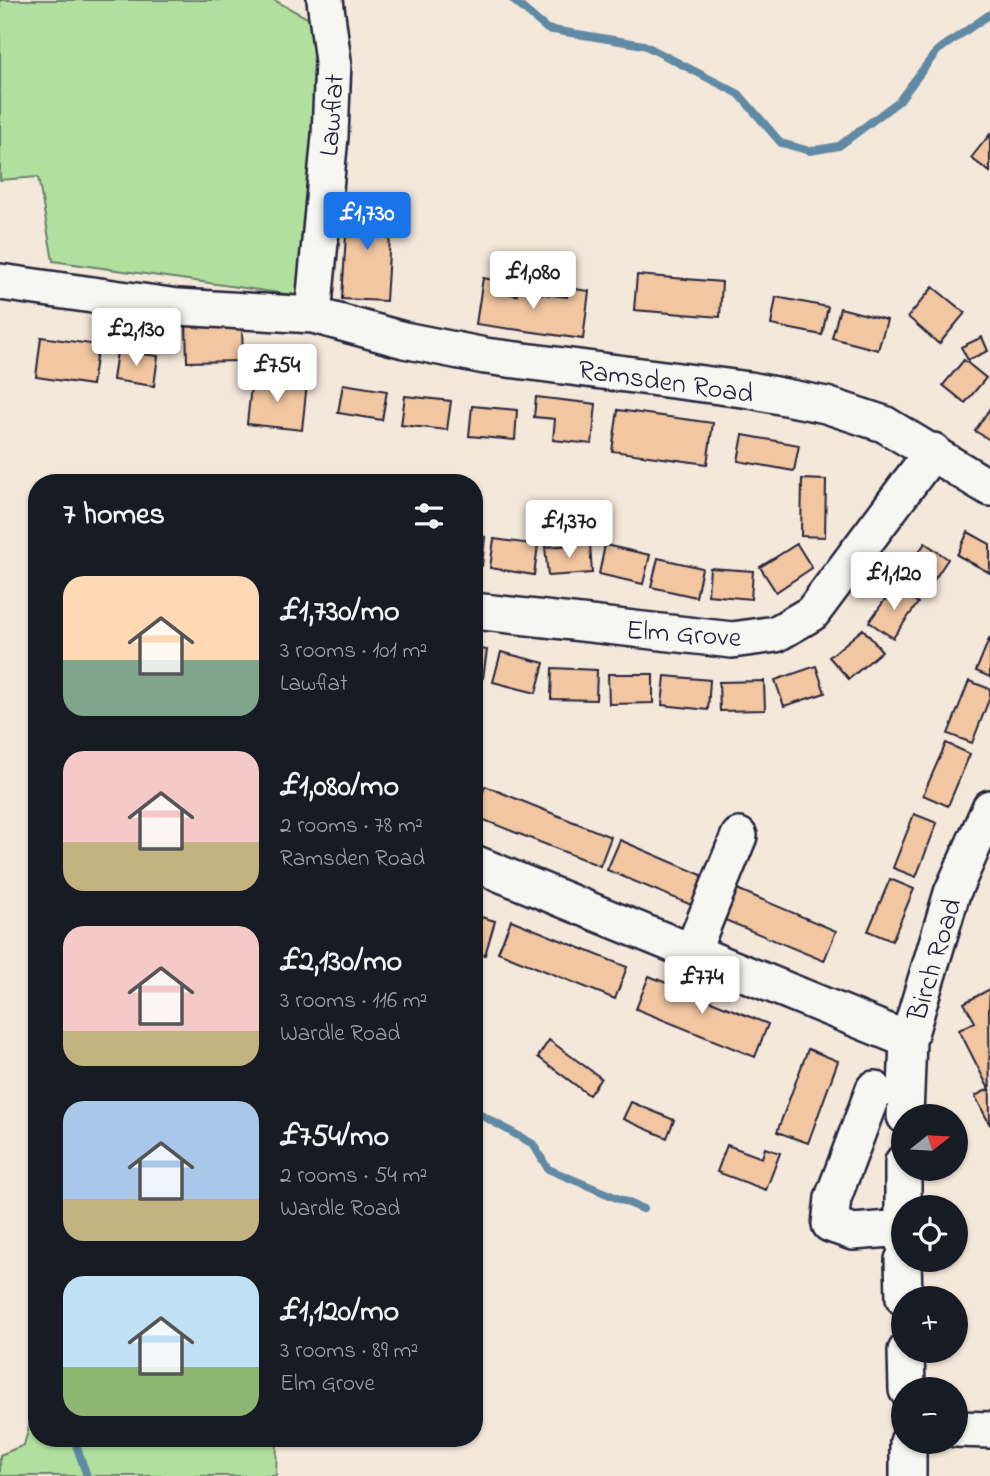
<!DOCTYPE html>
<meta charset="utf-8">
<style>
:root{--surface:#171b24;--page:#20242c;--text:#f1f3f6;--muted:#9ea1a6;--accent:#1a73e8}
body{margin:0;font-family:"Indie Flower",sans-serif;background:var(--page);color:var(--text);height:100vh;display:flex;flex-direction:column;font-size:26px;white-space:nowrap}
*{box-sizing:border-box;margin:0}
p{font-size:23px;color:var(--muted)}
.icon{flex:none;width:38px;height:38px;fill:none;stroke:currentColor;stroke-width:2;stroke-linecap:round;stroke-linejoin:round}
.map{position:relative;flex:1;overflow:hidden}
.sheet{position:absolute;left:28px;top:474px;width:455px;height:973px;display:flex;flex-direction:column;background:var(--surface);border-radius:28px;box-shadow:0 2px 5px #0004}
.sheet>*{flex:none}
.needle{width:46px;rotate:72deg}
.buttons{position:absolute;left:891px;top:1104px;display:grid;gap:14px}
.buttons a{display:grid;place-items:center;width:77px;height:77px;border-radius:50%;background:var(--surface);box-shadow:0 2px 5px #0004;font-size:35px}
.price{position:absolute;translate:-50% -60px;padding:0 16px;border-radius:7px;background:#fff;color:#222;font-size:23px;line-height:46px;filter:drop-shadow(0 2px 4px #0008)}
.price::after{content:'';position:absolute;left:50%;top:42px;width:21px;height:16px;margin-left:-10px;background:inherit;clip-path:polygon(0 0,100% 0,50% 100%)}
.price.on{background:var(--accent);color:#fff}
ul{padding:0;list-style:none}
li{display:flex;align-items:center;gap:21px;height:175px;padding:0 35px}
li span{display:grid;place-items:center;flex:none;width:196px;height:140px;border-radius:21px;color:#555}
li>.icon{margin-inline-start:auto}
span .icon{width:84px;height:84px;fill:#fffc;stroke-width:1}
li b{font-size:30px}
h2{display:flex;justify-content:space-between;align-items:center;height:84px;padding:0 35px;font-size:30px}
.map>svg:first-child{display:block}
.green{fill:#b1e09e;stroke:#6a816c;stroke-width:2}
.lines{fill:none;stroke-linecap:round;stroke-linejoin:round}
.stream{stroke:#6089a4;stroke-width:8}
.building{fill:#f1c6a1;stroke:#22223b;stroke-width:2}
.minor-casing{stroke:#22223b;stroke-width:40}
.minor{stroke:#f6f6f2;stroke-width:35}
.labels{text-anchor:middle;stroke-width:5;stroke-linejoin:round;paint-order:stroke}
.street-label{font-size:28px;fill:#22223b;stroke:#f6f6f2}
</style>
<div class="map">
<svg width="990" height="1476" viewBox="0 0 990 1476">
<rect width="100%" height="100%" fill="#f4e8da"/>
<filter id="ink" filterUnits="userSpaceOnUse"><feTurbulence type="fractalNoise" baseFrequency=".0143" numOctaves="2"/><feDisplacementMap in="SourceGraphic" scale="14" xChannelSelector="R" yChannelSelector="G"/><feConvolveMatrix kernelMatrix="1 2 1 2 8 2 1 2 1" color-interpolation-filters="sRGB"/></filter>
<g filter="url(#ink)">
<path class="green" d="M0,0H274L317,23L308,297L53,261L38,177L0,180Z
M37,1398V1438L277,1439L276,1476H0V1455L24,1445Z"/>
<g class="lines">
<path class="stream" d="M513,0L547,29L644,45L739,94L781,143L810,151L839,146L899,101L937,51L990,14
M474,1111L533,1144L548,1169L643,1209
M77,1438L75,1442L87,1476"/>
</g>
<path class="building" d="M990,134V172L971,158Z
M348,202L392,205L386,301L342,299Z
M637,275L722,282L720,317L634,310Z
M483,278L500,281L498,292L517,295L519,285L529,287L528,292L567,297L568,288L589,291L583,339L476,324Z
M933,287L965,313L939,344L908,317Z
M776,297L828,307L822,335L771,325Z
M840,308L887,320L878,350L832,338Z
M186,325H242L243,361L187,362Z
M41,337L98,345L92,385L36,377Z
M982,337L988,351L968,360L961,347Z
M117,351L158,356L154,386L113,380Z
M964,360L986,378L965,403L943,385Z
M252,377L307,383L302,430L247,424Z
M343,384L387,391L382,420L338,413Z
M405,396L451,401L447,430L401,425Z
M536,397L596,404L592,444L553,440L555,419L534,417Z
M472,406L517,410L515,440L469,436Z
M990,408V440L975,431Z
M618,410L713,423L707,464L612,451Z
M743,435L799,445L794,471L738,461Z
M802,479L826,480L825,537L801,536Z
M968,532L990,544V573L957,555Z
M474,536L485,537L482,566L474,565Z
M494,539L538,545L534,575L490,568Z
M925,543L948,559L924,595L901,579Z
M590,544L592,573L548,576L545,547Z
M797,544L812,568L776,592L760,567Z
M605,545L650,555L643,584L599,574Z
M658,558L702,568L696,597L651,587Z
M710,568L753,571L751,599L708,595Z
M895,586L918,603L893,638L869,622Z
M863,629L882,651L849,679L829,657Z
M990,637V677L976,671Z
M474,648L487,650L483,678L474,677Z
M501,652L544,663L536,693L493,682Z
M816,666L825,693L784,706L775,680Z
M552,668L597,670L596,700L551,699Z
M608,674H653V703L609,704Z
M665,676L710,680L708,710L662,705Z
M764,681L765,710L720,711L719,682Z
M969,681L990,689V697L972,743L948,734Z
M946,743L970,754L948,806L923,795Z
M485,786L611,837L600,866L474,816Z
M914,814L937,823L916,877L893,868Z
M620,840L718,882L706,911L607,870Z
M890,879L914,889L892,941L868,931Z
M737,889L836,931L824,961L725,920Z
M474,915L495,921L485,955L474,951Z
M511,920L627,967L615,999L498,952Z
M649,976L768,1024L755,1057L636,1009Z
M990,989L989,1010L990,1125L975,1096L989,1089L959,1030L975,1022L964,1003Z
M549,1040L601,1078L589,1095L538,1057Z
M808,1049L838,1061L808,1143L777,1132Z
M631,1102L674,1120L667,1138L623,1119Z
M727,1145L762,1158L765,1148L780,1153L766,1190L717,1172Z"/>
<g class="lines">
<defs>
<path id="minor" d="M0,282L178,307L313,315L404,340L485,356L750,390L826,405L884,424L990,488
M313,315L330,136L333,61L325,0
M474,611L732,640L776,634L812,613L933,451
M474,863L908,1040
M692,952L739,836
M874,1089L833,1198L830,1224L853,1232L903,1228
M905,1116L908,1040L952,893L990,808
M903,1162V1241
M903,1260L904,1298
M906,1351L907,1390
M956,1429L990,1430
M908,1442V1476"/>
</defs>
<use href="#minor" class="minor-casing"/>
<use href="#minor" class="minor"/>
</g>
</g>
<g class="labels">
<g class="street-label">
<text transform="translate(330 115) rotate(-86)" y="10">Lawflat</text>
<text transform="translate(666 380) rotate(8)" y="10">Ramsden Road</text>
<text transform="translate(684 632) rotate(4)" y="10">Elm Grove</text>
<text transform="translate(933 959) rotate(-73)" y="10">Birch Road</text>
</g>
</g>
</svg>
<div class="buttons">
<a><svg class="needle" viewBox="-14 -14 28 28"><path d="M0-13l5 13h-10z" fill="#e53935"/><path d="M0 13l5-13h-10z" fill="#9ea1a6"/></svg></a>
<a><svg class="icon" aria-label="locate" viewBox="0 0 24 24"><circle cx="12" cy="12" r="6"/><path d="M12 2v4M12 18v4M2 12h4M18 12h4"/></svg></a>
<a>+</a>
<a>−</a>
</div>
<b class="price on" style="left:367px;top:252px">£1,730</b>
<b class="price" style="left:533px;top:311px">£1,080</b>
<b class="price" style="left:136px;top:368px">£2,130</b>
<b class="price" style="left:277px;top:404px">£754</b>
<b class="price" style="left:569px;top:560px">£1,370</b>
<b class="price" style="left:894px;top:612px">£1,120</b>
<b class="price" style="left:702px;top:1016px">£774</b>
<section class="sheet">
<h2>7 homes<svg class="icon" aria-label="filters" viewBox="0 0 24 24"><path d="M4 7h16M4 17h16"/><circle cx="9" cy="7" r="2"/><circle cx="15" cy="17" r="2"/></svg></h2>
<ul>
<li><span style="background:linear-gradient(#ffd9b3 60%,#7fa58c 0)"><svg class="icon" aria-label="home" viewBox="0 0 24 24"><path d="M3 11l9-7 9 7M6 9v11h12V9"/></svg></span><div><b>£1,730/mo</b><p>3 rooms · 101 m²</p><p>Lawflat</p></div></li>
<li><span style="background:linear-gradient(#f6c9c9 65%,#c2b280 0)"><svg class="icon" aria-label="home" viewBox="0 0 24 24"><path d="M3 11l9-7 9 7M6 9v11h12V9"/></svg></span><div><b>£1,080/mo</b><p>2 rooms · 78 m²</p><p>Ramsden Road</p></div></li>
<li><span style="background:linear-gradient(#f6c9c9 75%,#c2b280 0)"><svg class="icon" aria-label="home" viewBox="0 0 24 24"><path d="M3 11l9-7 9 7M6 9v11h12V9"/></svg></span><div><b>£2,130/mo</b><p>3 rooms · 116 m²</p><p>Wardle Road</p></div></li>
<li><span style="background:linear-gradient(#a9c7e8 70%,#c2b280 0)"><svg class="icon" aria-label="home" viewBox="0 0 24 24"><path d="M3 11l9-7 9 7M6 9v11h12V9"/></svg></span><div><b>£754/mo</b><p>2 rooms · 54 m²</p><p>Wardle Road</p></div></li>
<li><span style="background:linear-gradient(#bfe0f5 65%,#8fb573 0)"><svg class="icon" aria-label="home" viewBox="0 0 24 24"><path d="M3 11l9-7 9 7M6 9v11h12V9"/></svg></span><div><b>£1,120/mo</b><p>3 rooms · 89 m²</p><p>Elm Grove</p></div></li>
</ul>
</section>
</div>
